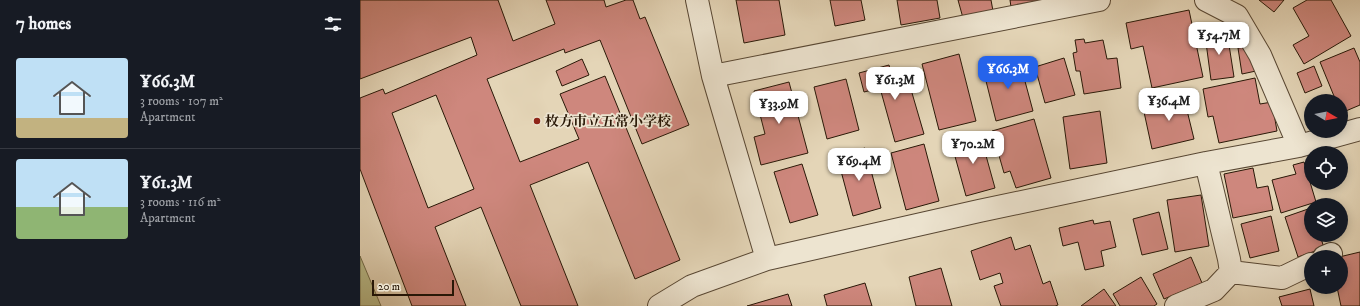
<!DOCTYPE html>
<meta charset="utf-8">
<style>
:root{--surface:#171b24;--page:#20242c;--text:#f1f3f6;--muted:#9ea1a6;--line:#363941;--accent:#2563eb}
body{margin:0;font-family:"IM FELL DW Pica","Noto Serif JP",serif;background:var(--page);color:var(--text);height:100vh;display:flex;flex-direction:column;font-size:15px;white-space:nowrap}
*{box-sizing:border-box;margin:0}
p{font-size:13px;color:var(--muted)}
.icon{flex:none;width:22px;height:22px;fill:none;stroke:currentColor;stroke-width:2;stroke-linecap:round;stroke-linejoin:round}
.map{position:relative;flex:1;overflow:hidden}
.details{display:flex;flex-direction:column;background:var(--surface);width:360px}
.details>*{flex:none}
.needle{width:26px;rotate:100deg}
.buttons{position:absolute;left:944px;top:94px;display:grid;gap:8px}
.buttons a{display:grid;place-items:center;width:44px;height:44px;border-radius:50%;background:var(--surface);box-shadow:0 2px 10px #0003;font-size:20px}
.scale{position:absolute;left:12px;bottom:10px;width:82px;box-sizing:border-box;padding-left:4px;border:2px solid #291807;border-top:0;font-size:11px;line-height:14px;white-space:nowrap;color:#291807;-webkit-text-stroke:3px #ede4d0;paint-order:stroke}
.price{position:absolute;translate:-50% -34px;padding:0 9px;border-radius:8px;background:#fff;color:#222;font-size:13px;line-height:26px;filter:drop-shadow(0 1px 2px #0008)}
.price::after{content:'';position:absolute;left:50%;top:24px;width:12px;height:9px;margin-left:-6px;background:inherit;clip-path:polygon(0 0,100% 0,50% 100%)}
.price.current{background:var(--accent);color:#fff}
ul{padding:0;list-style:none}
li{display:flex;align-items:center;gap:12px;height:100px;padding:0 16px}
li+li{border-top:1px solid var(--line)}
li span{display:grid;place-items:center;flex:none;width:112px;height:80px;border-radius:4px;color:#555}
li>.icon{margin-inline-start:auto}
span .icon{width:48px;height:48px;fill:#fffc;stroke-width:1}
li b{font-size:17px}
h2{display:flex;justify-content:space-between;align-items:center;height:48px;padding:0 16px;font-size:17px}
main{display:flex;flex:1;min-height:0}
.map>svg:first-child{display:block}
.green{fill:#b9bc8a;stroke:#716a48}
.building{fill:#ce877d;stroke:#291807;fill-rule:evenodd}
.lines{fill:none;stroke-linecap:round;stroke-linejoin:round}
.street-casing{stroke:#584733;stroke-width:24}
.street{stroke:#ede4d0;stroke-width:22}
.poi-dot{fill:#8f2418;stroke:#ede4d0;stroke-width:1.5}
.labels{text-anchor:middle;stroke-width:3.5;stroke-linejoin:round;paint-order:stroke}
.poi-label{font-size:14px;font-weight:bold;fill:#291807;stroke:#ede4d0;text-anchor:start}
</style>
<main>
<section class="details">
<h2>7 homes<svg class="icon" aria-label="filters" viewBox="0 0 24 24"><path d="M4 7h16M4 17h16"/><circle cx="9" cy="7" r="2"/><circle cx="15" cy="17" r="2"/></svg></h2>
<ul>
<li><span style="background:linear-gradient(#bfe0f5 75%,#c2b280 0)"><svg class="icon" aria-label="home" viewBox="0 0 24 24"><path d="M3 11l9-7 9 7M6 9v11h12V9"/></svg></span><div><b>¥66.3M</b><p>3 rooms · 107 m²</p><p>Apartment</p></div></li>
<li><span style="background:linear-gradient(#bfe0f5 60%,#8fb573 0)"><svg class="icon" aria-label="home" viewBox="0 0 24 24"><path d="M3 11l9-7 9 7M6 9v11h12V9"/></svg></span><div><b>¥61.3M</b><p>3 rooms · 116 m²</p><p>Apartment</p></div></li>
</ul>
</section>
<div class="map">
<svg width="1000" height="306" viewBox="0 0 1000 306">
<rect width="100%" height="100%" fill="#e4d5b7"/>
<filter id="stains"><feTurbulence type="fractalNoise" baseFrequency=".005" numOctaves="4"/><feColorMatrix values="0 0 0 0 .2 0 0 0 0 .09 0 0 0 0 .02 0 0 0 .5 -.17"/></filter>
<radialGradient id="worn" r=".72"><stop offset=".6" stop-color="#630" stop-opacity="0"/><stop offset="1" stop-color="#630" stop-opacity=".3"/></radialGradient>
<path class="green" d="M0,256L21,306H0Z"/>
<path class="building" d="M0,0H138L153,41L195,24L186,0H244L246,7L266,0H273L280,19L285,17L329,125L282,144L240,40L205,53L204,49L127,79L160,162L219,139L200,94L245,76L320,260L275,279L228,162L170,185L218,306H161L121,207L75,227L106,306H52L0,169V98L23,89L25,94L117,55L111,37L0,79ZM76,95L114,189L68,208L32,113Z
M376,0H419L425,35L384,43Z
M470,0H501L505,20L475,26Z
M537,0H577L580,18L541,25Z
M598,0H631L633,11L603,18Z
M650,0H694L651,7Z
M899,0H924L914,12Z
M947,0H971L991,36L944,64L933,45L949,36L933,8Z
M829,10L843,77L792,88L783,46L771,49L766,23Z
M867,32L874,77L851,80L845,35Z
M724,39L725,43L743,40L747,59L757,58L761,88L724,94L720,71H716L713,53L717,52L715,40Z
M892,46L896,71L882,74L878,48Z
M994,48L1000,62V105L981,113V101H976L960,62Z
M599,54L616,121L579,130L562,64Z
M704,58L715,95L685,103L675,67Z
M222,59L229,75L202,86L196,71Z
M659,59L673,111L636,121L623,69Z
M529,65L531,73L545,69L564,134L535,142L520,88L504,92L499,73Z
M954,66L962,86L945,93L937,73Z
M895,78L900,104L912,102L917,131L859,143L853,116L848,117L843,89Z
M486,79L499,130L467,139L454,87Z
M429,82L448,153L401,165L394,137L405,134L394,91Z
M823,94L834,139L792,149L784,112L794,109L792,101Z
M740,111L747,163L710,169L703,117Z
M674,119L691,178L656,188L650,171L644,173L632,131Z
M620,134L635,188L606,196L591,142Z
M564,144L579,201L546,210L531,153Z
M505,148L521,208L493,216L477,156Z
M944,162L956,202L921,213L912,180L936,174L933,165Z
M442,164L458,215L430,223L414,172Z
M893,168L897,188L908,186L913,210L873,218L864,174Z
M841,195L849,246L815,252L807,200Z
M951,208V235H960L964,248L938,257L925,217Z
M799,212L808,249L782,255L773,219Z
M911,216L919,251L890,258L881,224Z
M733,220L734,224L750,221L756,247L741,251L744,266L725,270L718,242L703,246L699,228Z
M651,237L655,250L670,245L683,284L690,281L698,305L695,306H641L634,286L643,283L640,273L620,280L611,251Z
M1000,252V306H981L977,287H981V283L984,282L981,268V257H979Z
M831,257L842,283L804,299L793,274Z
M581,268L592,306H556L549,277Z
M781,277L797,304L794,306H760L753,294Z
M505,283L512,306H467L464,295Z
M744,289L756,306H721Z
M950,289L954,306H922L919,297Z
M428,294L432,306H387Z"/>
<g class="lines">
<defs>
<path id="street" d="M337,0L353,76L407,259
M846,0L877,16L900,55L939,146
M353,76L739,0
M964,257L971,254
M871,272L922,278L951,264
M299,306L332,286L407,259L619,211L846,163L939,146L1000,129
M816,306L854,290L871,272L869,259L846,163"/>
</defs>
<use href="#street" class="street-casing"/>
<use href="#street" class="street"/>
</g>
<circle class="poi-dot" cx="177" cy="121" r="4"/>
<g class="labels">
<g class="poi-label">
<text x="185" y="126">枚方市立五常小学校</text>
</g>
</g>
<rect width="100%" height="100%" filter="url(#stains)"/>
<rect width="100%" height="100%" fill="url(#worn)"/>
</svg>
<div class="buttons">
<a><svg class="needle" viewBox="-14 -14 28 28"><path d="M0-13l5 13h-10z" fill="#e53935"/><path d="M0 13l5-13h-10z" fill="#9ea1a6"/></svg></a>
<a><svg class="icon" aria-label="locate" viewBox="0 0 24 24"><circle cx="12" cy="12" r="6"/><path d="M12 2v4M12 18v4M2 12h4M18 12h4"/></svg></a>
<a><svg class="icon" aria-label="layers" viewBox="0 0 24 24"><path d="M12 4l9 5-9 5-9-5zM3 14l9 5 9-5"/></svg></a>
<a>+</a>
</div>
<div class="scale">20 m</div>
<b class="price" style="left:859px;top:56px">¥54.7M</b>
<b class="price current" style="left:648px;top:90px">¥66.3M</b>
<b class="price" style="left:535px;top:101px">¥61.3M</b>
<b class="price" style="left:809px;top:122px">¥36.4M</b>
<b class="price" style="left:419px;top:125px">¥33.9M</b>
<b class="price" style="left:613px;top:165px">¥70.2M</b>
<b class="price" style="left:499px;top:182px">¥69.4M</b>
</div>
</main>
